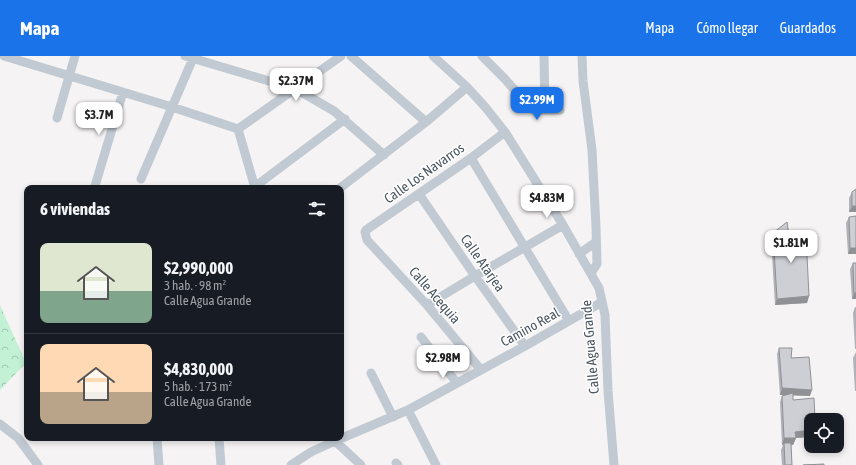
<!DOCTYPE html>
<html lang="es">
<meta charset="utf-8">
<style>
:root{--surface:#171b24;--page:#20242c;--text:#f1f3f6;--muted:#9ea1a6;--line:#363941;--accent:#1a73e8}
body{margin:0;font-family:"Asap Condensed",sans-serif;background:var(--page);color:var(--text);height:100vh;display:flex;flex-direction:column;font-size:15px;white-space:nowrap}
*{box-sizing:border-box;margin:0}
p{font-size:13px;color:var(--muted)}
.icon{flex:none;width:22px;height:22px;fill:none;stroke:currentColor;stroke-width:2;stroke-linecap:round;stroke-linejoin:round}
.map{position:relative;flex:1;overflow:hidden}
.panel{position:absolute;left:24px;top:129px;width:320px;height:256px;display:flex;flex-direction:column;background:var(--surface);border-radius:8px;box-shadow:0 2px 6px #0003}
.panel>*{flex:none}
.tools{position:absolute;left:804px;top:357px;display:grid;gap:8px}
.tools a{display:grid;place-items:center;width:40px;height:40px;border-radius:8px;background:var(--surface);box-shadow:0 2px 6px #0003;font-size:20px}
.price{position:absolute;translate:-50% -34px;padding:0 9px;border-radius:8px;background:#fff;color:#222;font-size:13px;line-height:26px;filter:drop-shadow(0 1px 2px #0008)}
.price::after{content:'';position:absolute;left:50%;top:24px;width:12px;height:9px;margin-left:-6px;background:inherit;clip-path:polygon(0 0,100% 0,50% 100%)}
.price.active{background:var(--accent);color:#fff}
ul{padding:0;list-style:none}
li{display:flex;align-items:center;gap:12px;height:100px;padding:0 16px}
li+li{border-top:1px solid var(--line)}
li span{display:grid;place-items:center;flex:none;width:112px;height:80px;border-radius:8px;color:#555}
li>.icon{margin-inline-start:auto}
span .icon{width:48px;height:48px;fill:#fffc;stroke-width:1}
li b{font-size:17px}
h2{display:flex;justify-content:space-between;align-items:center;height:48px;padding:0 16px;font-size:17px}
header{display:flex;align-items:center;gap:24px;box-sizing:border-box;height:56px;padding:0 20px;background:var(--accent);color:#fff}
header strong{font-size:19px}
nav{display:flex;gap:22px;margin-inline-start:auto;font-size:14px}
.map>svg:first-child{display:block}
.park{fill:url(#park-crowns)}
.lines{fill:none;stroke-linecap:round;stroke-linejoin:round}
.minor{stroke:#c1cad2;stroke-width:9}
.wall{fill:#b0b2b7}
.shaded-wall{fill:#909195}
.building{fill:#cdcfd5;stroke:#909195}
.labels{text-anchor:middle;stroke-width:3;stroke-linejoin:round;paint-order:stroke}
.street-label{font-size:14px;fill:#4a5661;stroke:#fff}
</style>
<header>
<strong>Mapa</strong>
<nav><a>Mapa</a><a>Cómo llegar</a><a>Guardados</a></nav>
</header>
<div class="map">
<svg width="856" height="409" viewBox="0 0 856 409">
<defs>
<pattern id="park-crowns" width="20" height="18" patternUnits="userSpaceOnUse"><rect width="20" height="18" fill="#c3f1d5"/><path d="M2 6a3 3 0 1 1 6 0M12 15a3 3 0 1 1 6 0" fill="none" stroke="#a0c6b0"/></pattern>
</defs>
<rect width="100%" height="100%" fill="#f5f3f3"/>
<path class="park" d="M0,249L26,307L0,334Z"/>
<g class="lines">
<path class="minor" d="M4,0L172,51L238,73
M185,0L296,33L334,55L384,99
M351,0L426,66
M433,0L467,31L486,52L505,76L563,169L599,232L605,259L608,335L614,409
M482,0L505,23L531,53L537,54H560
M544,0L545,54
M582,0L583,25L592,94L596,171L597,208L591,217
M57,62L75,0
M238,73L341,0
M238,73L255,132
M471,102L569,265
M141,123L194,0
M95,130L123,36
M253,132L345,63
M340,132L426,66L467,31
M419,138L475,220L525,290
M579,198L596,186
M427,249L475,220L563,169
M421,281L457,327
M481,314L427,249L367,184L365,176L366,174L471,102L505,76
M371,317L393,361
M408,354L436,409
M0,368L18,382L38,409
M157,382L159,409
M219,382L221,409
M335,385L361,409
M396,407L398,409
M291,409L311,396L335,385L408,354L525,290L602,246"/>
</g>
<path class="wall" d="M856,133V156H849V142L852,136Z
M849,161L856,198H848L846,167Z
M773,177L789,180L809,240L807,247L775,249L771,183Z
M853,207L856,243H852L850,213Z
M855,251H856V293H855L853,257Z
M779,292L791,302L810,340L793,339V344L811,364V381L796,382L793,389H791L792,409H782L781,394L783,389H782L780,346L782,340L785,339H780L777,298Z
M856,296V335H855L853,302Z"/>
<path class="shaded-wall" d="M852,150H856V156H849Z
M850,192H856V198H848Z
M854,237H856V243H852Z
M809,240L807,247L775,249L777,243Z
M782,332L812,334L810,340L780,339Z
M811,374V381L793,382L795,376Z
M784,382H796L793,389H784V387L783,389H782Z"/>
<path class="building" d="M856,133V150H852V136Z
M856,160V192H850L849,161Z
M787,166L789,180L806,179L809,240L777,243L773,177Z
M853,207H856V237H854Z
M779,292H792L791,302L809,301L812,334L782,332Z
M793,337V344L814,342L815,364H811V374L795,376L796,382H784L782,340Z
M784,387H791L792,409H785Z
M824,408V409H803Z"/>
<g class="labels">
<g class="street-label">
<text transform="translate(424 117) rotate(-35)" y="5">Calle Los Navarros</text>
<text transform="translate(483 207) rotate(55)" y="5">Calle Atarjea</text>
<text transform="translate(435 239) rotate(49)" y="5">Calle Acequia</text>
<text transform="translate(530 271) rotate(-29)" y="5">Camino Real</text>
<text transform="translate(590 291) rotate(-95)" y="5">Calle Agua Grande</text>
</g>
</g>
</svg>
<div class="tools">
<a><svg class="icon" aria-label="locate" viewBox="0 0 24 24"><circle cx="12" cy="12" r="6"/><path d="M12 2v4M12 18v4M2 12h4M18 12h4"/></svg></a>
</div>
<b class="price" style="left:296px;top:46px">$2.37M</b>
<b class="price active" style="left:537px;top:65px">$2.99M</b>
<b class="price" style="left:99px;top:80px">$3.7M</b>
<b class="price" style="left:547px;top:163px">$4.83M</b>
<b class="price" style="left:791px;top:208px">$1.81M</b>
<b class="price" style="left:443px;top:323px">$2.98M</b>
<section class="panel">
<h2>6 viviendas<svg class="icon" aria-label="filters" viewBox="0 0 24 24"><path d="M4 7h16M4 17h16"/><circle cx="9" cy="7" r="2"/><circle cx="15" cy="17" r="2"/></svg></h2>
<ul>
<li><span style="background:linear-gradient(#dfe7d0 60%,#7fa58c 0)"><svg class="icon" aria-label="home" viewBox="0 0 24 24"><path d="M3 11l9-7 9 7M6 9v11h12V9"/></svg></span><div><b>$2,990,000</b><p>3 hab. · 98 m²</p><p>Calle Agua Grande</p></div></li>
<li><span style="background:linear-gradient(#ffd9b3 60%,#b9a48a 0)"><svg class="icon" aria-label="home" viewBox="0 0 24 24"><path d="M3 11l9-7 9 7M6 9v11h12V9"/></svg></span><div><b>$4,830,000</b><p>5 hab. · 173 m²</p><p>Calle Agua Grande</p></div></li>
</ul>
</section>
</div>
